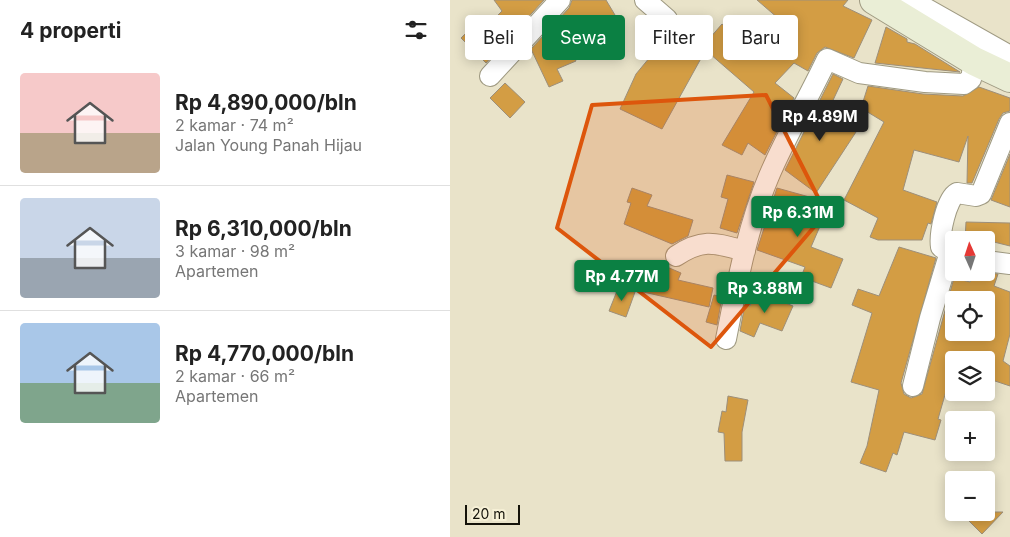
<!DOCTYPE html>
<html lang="id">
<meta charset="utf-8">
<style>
:root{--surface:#fff;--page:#f6f6f6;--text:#222;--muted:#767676;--line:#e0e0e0;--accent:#0b8043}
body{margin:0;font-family:Inter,sans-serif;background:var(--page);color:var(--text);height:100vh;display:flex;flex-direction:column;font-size:19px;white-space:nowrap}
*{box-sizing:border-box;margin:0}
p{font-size:16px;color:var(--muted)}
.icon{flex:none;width:28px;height:28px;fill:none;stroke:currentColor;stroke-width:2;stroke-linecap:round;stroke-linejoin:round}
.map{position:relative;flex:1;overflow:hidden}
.drawer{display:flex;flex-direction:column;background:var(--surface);width:450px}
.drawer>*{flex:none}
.hud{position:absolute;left:15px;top:15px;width:470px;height:45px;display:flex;gap:10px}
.needle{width:32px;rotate:357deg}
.controls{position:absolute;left:495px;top:231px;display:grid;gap:10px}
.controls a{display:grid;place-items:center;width:50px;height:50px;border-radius:5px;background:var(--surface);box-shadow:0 2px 12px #0003;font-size:25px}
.scale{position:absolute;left:15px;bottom:12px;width:55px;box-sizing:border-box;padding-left:5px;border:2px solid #15130a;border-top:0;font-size:14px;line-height:18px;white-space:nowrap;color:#15130a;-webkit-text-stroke:4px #f6f0d6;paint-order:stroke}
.price{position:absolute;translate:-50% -42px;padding:0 11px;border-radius:5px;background:var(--accent);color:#fff;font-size:16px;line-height:32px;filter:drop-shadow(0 1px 2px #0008)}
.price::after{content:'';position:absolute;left:50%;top:30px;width:15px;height:11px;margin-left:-8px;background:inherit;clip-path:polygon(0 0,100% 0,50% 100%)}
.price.on{background:#222;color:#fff}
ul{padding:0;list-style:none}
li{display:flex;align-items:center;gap:15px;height:125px;padding:0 20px}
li+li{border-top:1px solid var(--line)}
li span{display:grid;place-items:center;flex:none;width:140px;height:100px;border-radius:5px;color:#555}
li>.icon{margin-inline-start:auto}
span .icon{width:60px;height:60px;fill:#fffc;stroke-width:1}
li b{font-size:21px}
h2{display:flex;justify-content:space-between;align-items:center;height:60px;padding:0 20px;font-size:21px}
.chip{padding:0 18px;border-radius:5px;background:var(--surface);box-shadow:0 2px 12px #0003;font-size:18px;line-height:45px}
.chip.on{background:var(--accent);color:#fff}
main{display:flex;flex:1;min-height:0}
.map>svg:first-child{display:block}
.building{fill:#d39d44;stroke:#9d8f7a;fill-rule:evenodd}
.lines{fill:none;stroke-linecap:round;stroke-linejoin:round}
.street-casing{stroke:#9f9a82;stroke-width:22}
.secondary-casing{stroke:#9f9a82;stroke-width:30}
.street{stroke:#fff;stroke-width:20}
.secondary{stroke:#eaeed6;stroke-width:28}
.marked{fill:#dd560c;fill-opacity:0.2;stroke:#dd560c;stroke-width:4;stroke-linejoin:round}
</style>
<main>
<section class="drawer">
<h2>4 properti<svg class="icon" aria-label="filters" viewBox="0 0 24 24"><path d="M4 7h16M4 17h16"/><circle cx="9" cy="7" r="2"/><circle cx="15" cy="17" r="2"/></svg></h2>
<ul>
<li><span style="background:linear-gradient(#f6c9c9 60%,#b9a48a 0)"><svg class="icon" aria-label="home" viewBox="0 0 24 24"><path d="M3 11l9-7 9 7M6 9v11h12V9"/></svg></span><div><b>Rp 4,890,000/bln</b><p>2 kamar · 74 m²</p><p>Jalan Young Panah Hijau</p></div></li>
<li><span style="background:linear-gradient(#c9d6e8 60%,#9aa5b1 0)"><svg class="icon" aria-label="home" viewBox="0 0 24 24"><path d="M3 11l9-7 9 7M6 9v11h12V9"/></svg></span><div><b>Rp 6,310,000/bln</b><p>3 kamar · 98 m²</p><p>Apartemen</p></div></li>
<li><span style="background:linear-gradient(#a9c7e8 60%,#7fa58c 0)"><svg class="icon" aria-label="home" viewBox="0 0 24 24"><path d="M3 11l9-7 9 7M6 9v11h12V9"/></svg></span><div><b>Rp 4,770,000/bln</b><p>2 kamar · 66 m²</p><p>Apartemen</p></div></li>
</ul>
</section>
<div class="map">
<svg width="560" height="537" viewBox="0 0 560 537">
<rect width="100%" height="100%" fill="#e9e3c9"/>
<path class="building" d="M44,0H94L36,63L11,38L25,24L32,31L52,11Z
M122,0H156L165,15L144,27L150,38L123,54L126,61L107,69L113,81L99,87L81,49L119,8Z
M307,0H398L393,6L422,20L404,58L375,47L367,53L358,71L344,63L325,83L344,98L315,155L298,143L292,155L272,145L304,92L252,47L272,24L302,50L329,19Z
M436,27L457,39V42L465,44L510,72L425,63Z
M224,28L254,53L212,129L170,109L186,74Z
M383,74L393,79L377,113L406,132L366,193L335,170Z
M55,83L75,102L60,118L40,98Z
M418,86L473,94L513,96L529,87L560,98V111L553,113L549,119L522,183H517L518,136L509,162L464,150L453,190L487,202L481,224L478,223L472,240H428L420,237L428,218L394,200L434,122L411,108Z
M560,154V207L541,200Z
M277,175L304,182L287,233L270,228L278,199L271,197Z
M182,188L202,195L197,206L243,220L238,236L222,244L174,224L181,203L177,202Z
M327,188L363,198L355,209L374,217L361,247L393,259L381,288L351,277L355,267L307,250Z
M516,222L560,223V246L536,240H515Z
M449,247L486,258L451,383L454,394L461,398L472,394L504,278L520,282L523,272L548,274L544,286L560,292V334L553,361L560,366V386L536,378V360H504V383L499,381L488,419L491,420L485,440L454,432L447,455L443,453L436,472L410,463L417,446L429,390L401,382L422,313L402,305L408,289L429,296ZM504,300H536V332H504Z
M217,267L231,273L228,280L263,288L259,307L189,291L197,275L210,282Z
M169,286L185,292L176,317L159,311Z
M306,291L343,306L332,331L310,323L304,337L290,331L295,304L300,306Z
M264,295L272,297L267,325L256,322Z
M278,396L298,400L292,432V461H275L274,433L268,432L272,411L276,412Z
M527,512H553L532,534L519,521Z"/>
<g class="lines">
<defs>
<path id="street" d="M195,0L217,19
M461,0L560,56
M40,76L110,0
M226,256C253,238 265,243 295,251
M504,256L491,247C489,235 496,199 507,193L526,196L531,194L560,123
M536,261L560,264
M276,339C287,284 297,228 319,176C336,136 358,99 377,59L409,73L475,82L514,84L521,79L524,61
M463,386L480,318L499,255"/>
<path id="secondary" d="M424,0L524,61L560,78"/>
</defs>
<use href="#street" class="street-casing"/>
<use href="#secondary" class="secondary-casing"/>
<use href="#street" class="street"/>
<use href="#secondary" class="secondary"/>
</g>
<path class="marked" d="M316,95L376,213L261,347L107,228L142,105Z"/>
</svg>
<div class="controls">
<a><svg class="needle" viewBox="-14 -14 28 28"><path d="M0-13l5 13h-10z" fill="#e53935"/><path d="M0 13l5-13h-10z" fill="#767676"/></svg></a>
<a><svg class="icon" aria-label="locate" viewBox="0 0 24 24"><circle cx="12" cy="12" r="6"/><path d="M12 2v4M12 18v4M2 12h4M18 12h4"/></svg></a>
<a><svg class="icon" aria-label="layers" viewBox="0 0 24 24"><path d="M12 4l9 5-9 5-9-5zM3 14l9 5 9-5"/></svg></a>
<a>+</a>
<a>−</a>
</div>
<div class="scale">20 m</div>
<b class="price on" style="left:370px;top:142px">Rp 4.89M</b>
<b class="price" style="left:348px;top:238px">Rp 6.31M</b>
<b class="price" style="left:172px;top:302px">Rp 4.77M</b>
<b class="price" style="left:315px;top:314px">Rp 3.88M</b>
<div class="hud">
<a class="chip">Beli</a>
<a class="chip on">Sewa</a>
<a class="chip">Filter</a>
<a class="chip">Baru</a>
</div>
</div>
</main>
